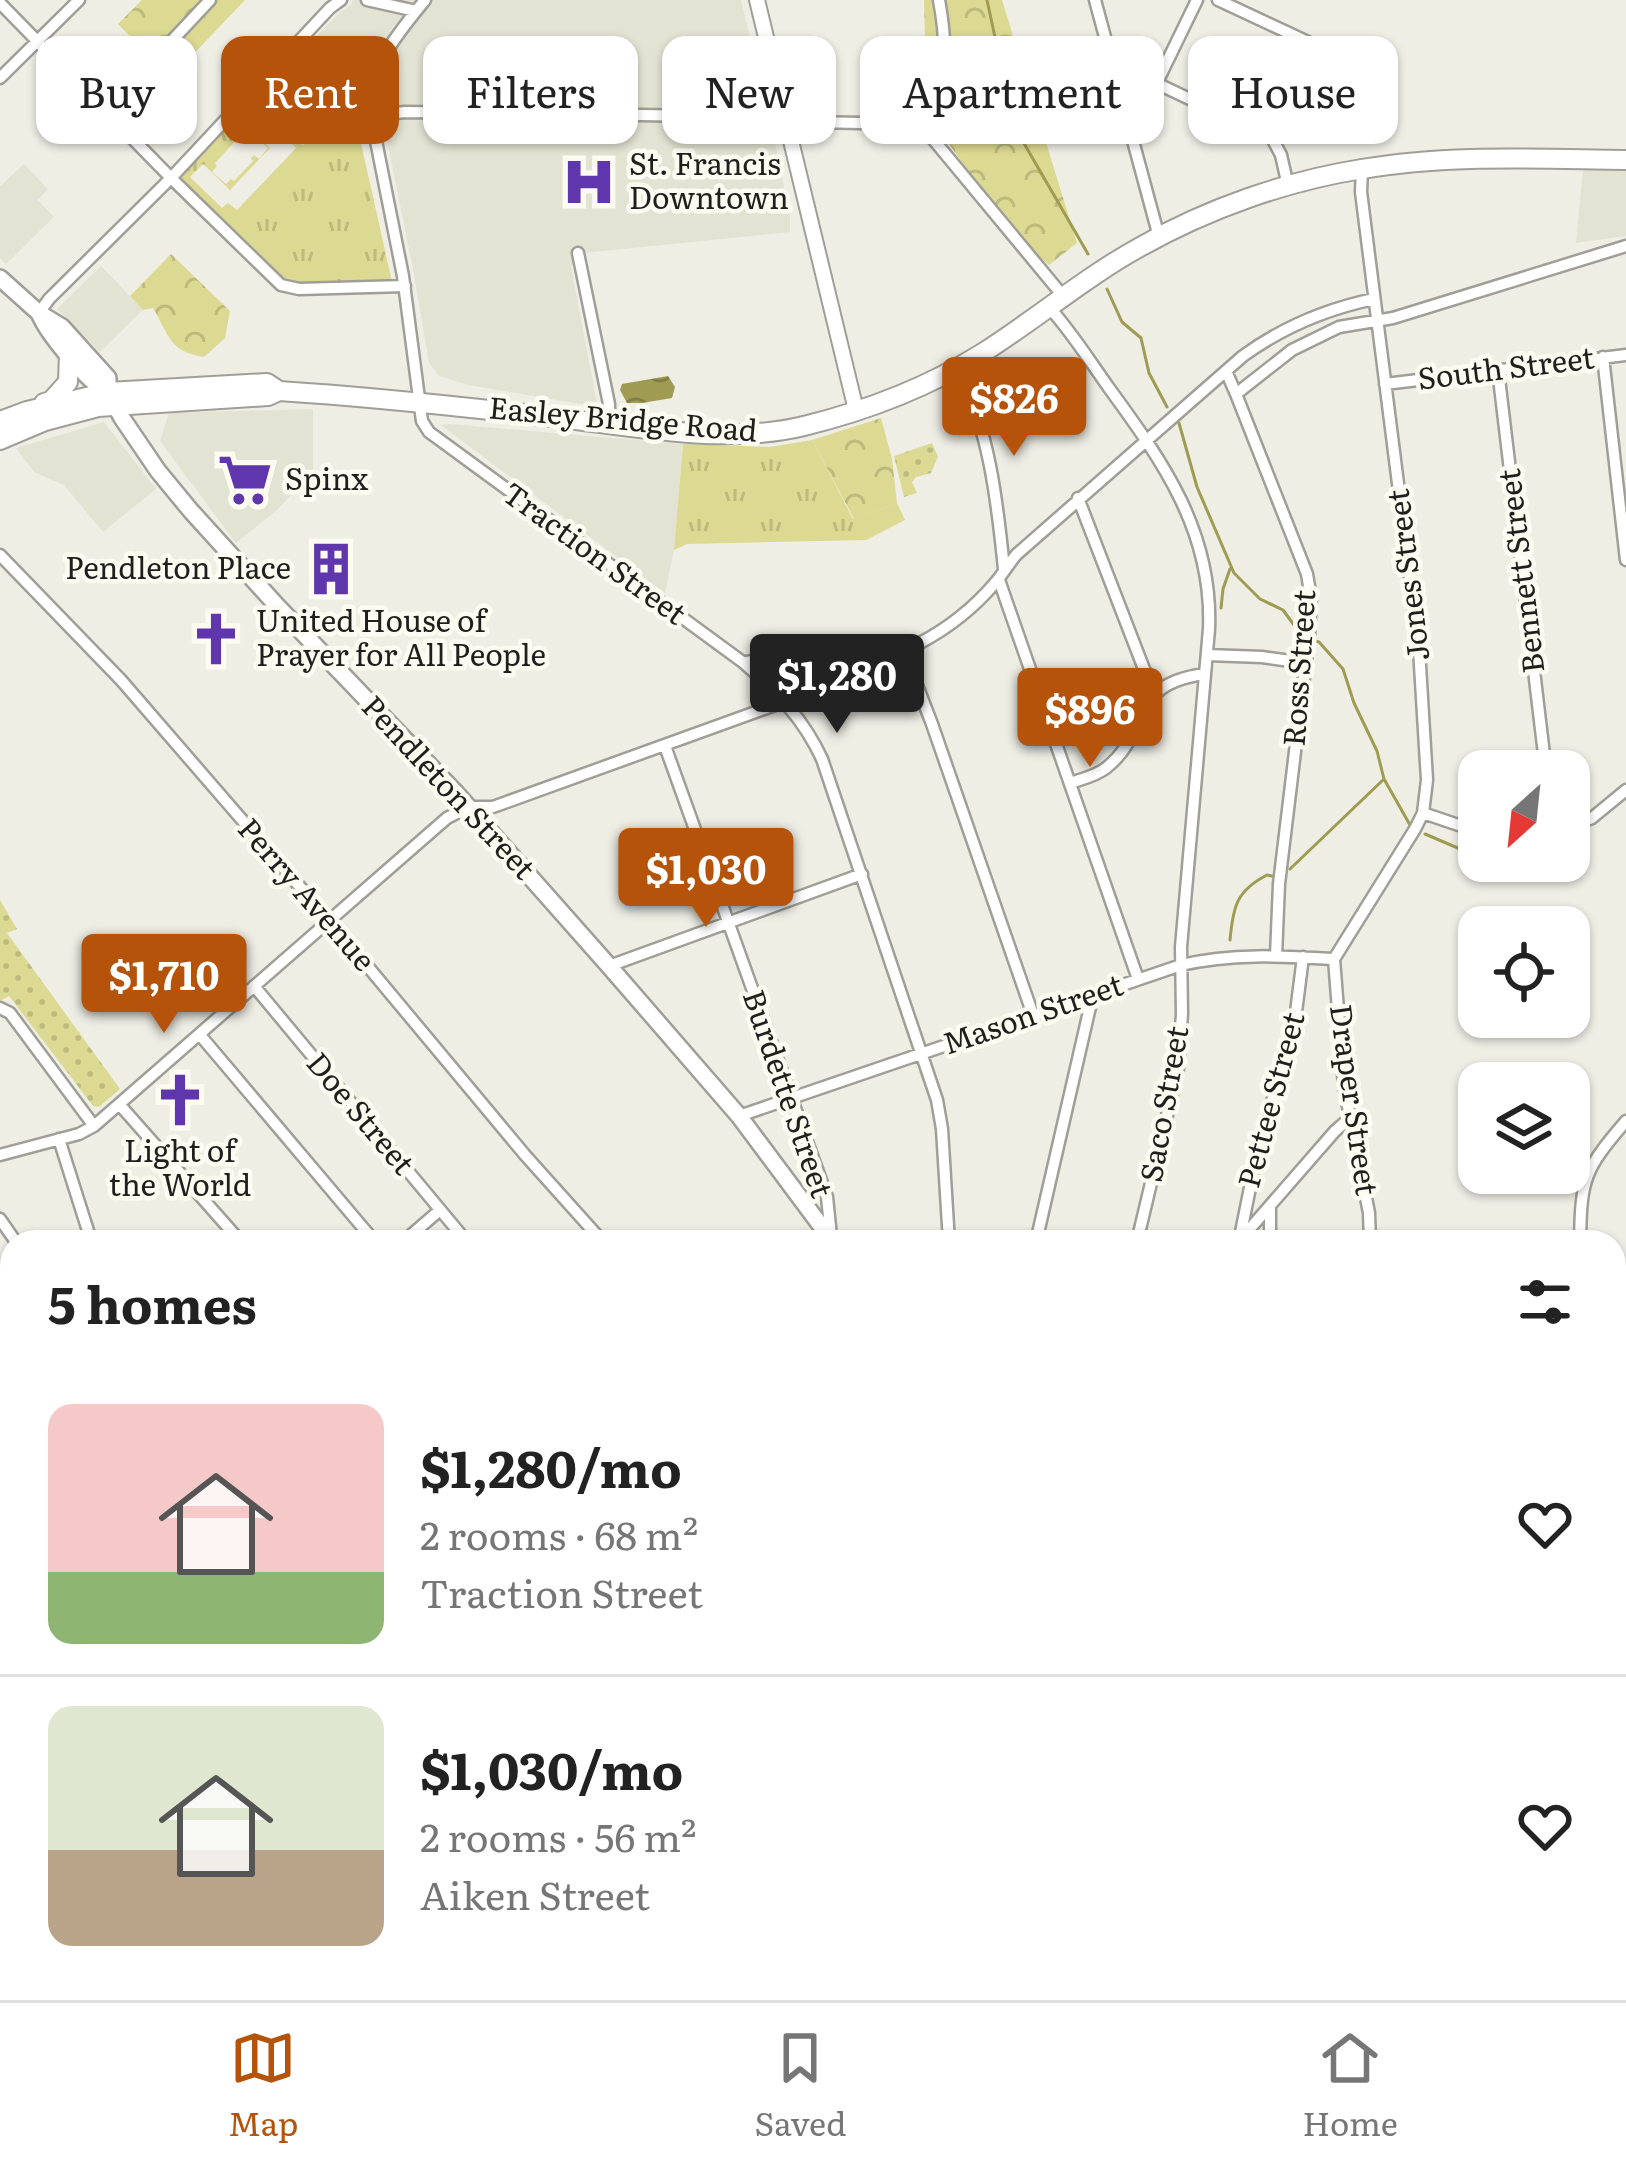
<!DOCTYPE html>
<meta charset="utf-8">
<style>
:root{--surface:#fff;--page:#f2f2f2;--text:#222;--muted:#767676;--line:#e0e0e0;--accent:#b45309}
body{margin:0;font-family:Literata,serif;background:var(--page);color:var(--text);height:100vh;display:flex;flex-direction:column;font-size:45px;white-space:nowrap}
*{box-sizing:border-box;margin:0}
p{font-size:39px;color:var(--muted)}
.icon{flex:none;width:66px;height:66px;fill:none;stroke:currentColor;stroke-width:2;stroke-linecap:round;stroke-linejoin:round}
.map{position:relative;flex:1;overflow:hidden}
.details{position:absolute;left:0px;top:1230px;width:1626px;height:771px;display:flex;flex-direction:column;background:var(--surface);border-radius:36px 36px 0 0;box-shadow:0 3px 9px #0004}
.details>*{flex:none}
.guide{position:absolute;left:36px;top:36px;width:1554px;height:108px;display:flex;gap:24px}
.needle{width:78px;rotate:207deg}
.controls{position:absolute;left:1458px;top:750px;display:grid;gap:24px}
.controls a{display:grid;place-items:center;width:132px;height:132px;border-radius:24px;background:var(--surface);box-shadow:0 3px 9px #0004;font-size:60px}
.price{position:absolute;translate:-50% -102px;padding:0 27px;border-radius:12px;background:var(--accent);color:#fff;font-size:39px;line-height:78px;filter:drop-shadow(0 3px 6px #0008)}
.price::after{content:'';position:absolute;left:50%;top:72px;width:36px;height:27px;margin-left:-18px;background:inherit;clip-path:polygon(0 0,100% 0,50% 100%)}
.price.active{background:#222;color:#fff}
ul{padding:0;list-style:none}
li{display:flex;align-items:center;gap:36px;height:300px;padding:0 48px}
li+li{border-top:3px solid var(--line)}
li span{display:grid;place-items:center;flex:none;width:336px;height:240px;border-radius:24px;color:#555}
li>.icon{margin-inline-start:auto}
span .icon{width:144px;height:144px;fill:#fffc;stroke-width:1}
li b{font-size:51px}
h2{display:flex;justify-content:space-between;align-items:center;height:144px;padding:0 48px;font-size:51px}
.tag{padding:0 42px;border-radius:24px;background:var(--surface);box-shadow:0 3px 9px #0004;font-size:42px;line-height:108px}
.tag.active{background:var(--accent);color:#fff}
.menu{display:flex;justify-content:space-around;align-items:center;height:168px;border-top:3px solid var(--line);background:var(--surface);font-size:33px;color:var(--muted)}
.menu a{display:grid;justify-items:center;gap:6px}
.menu .active{color:var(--accent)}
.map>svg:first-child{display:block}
.built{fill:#e3e3d3}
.grass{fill:url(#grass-tufts);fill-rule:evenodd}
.forest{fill:url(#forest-crowns)}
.park{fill:url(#park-dots)}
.water{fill:url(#water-waves)}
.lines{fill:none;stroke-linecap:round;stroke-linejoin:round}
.stream{stroke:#9f9b53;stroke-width:3}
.minor-casing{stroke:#9f9f97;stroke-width:15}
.tertiary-casing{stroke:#9f9f97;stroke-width:18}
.secondary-casing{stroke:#9f9f97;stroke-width:20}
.trunk-casing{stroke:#9f9f97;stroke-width:22}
.minor{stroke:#fff;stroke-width:10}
.tertiary{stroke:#fff;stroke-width:14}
.secondary{stroke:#fff;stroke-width:15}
.trunk{stroke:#fff;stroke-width:18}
.rail{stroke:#5b5b57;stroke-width:3;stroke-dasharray:24 12;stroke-linecap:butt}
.labels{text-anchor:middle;stroke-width:9;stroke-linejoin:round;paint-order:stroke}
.poi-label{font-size:30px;fill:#1f1f1c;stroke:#fbfbf2;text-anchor:start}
.street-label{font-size:30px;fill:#1f1f1c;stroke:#fbfbf2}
</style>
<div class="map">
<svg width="1626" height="2000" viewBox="0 0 1626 2000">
<defs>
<pattern id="grass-tufts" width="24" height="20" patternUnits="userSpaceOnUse" patternTransform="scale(3)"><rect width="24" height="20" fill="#dcd992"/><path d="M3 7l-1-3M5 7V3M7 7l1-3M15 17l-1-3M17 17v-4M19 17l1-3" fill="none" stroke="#bcba7d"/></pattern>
<pattern id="forest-crowns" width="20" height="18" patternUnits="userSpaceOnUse" patternTransform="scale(3)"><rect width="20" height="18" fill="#dcd992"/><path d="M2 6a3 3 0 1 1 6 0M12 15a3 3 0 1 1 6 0" fill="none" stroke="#bcba7d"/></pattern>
<pattern id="park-dots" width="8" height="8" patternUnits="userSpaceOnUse" patternTransform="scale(3)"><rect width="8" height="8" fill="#dcd992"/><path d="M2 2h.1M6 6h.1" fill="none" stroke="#bcba7d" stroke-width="1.8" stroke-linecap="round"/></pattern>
<pattern id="water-waves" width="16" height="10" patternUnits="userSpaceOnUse" patternTransform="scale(3)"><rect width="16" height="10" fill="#9f9b53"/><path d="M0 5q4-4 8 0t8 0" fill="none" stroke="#817e44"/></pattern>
</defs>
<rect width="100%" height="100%" fill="#eeeee5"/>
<path class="built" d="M353,0H741L774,137L790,217V232L583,253L571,267L597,403L592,406L468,385L439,376L429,363L413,269L380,105L349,79L323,106L284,70L340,12L351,5Z
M24,164L48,189L38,200L54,217L6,264L0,258V186Z
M1583,169L1626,170V236L1576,243Z
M101,266L143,310L100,352L57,309Z
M313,409V471L277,510L236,543L160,441L169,413Z
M104,422L156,489L103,532L64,485L34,472L16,448Z
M449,424L683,444L674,550L665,593L441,425Z"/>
<path class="grass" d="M279,64L322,106L349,79L361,91L356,121L393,286L274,281L170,174ZM285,74L331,116L303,145L284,128L289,123L263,98ZM255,108L296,148L237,210L228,203L222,208L190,177L203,164L230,190L270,148L242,121ZM247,129L268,148L259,159L254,155L251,158L253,161L234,181L231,179L226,184L212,172L217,166L215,163Z
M812,440L853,519L897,503L905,520L866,540L687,544L674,550L683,444L770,447Z"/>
<path class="forest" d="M142,0H245L163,86L142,69L151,58L118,24Z
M924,0H1002L1077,243L1049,265L1012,234L947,141L927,122Z
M171,254L230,311L225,338L204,357C168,351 170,336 153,308L143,310L130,296Z
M881,418L892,459L897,503L854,519L812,440Z
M0,1920L12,1931V1989H73L63,2000H0Z
M1252,1989H1381L1374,2000H1246Z"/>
<path class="park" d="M932,443L938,457L931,473L916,477L912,482L917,493L904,497L894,456Z
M0,900L17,929L7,933L120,1089L99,1107L93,1106L9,996L0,1001Z"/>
<path class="water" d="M668,376L675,387L672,398L642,403H627L620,390L622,384Z"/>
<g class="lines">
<path class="stream" d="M987,0L1014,126L1088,254
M1107,289L1122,322L1141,338L1149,373L1167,407
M1179,423L1197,487L1234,573L1260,599L1283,610L1302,636
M1221,608L1223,589L1230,569
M1311,640L1319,642L1343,669L1354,703L1377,751L1384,779L1410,825
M1425,834L1479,857
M1489,861L1511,871
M1290,869L1384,779
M1230,940C1233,907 1236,891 1267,875L1272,876
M1614,1628L1626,1619
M1614,1641L1626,1632
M0,1877L12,1867
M1218,2000L1224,1989
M1231,2000L1237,1989"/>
<defs>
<path id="minor" d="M367,0L416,11
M425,0C399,32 372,63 369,106L403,276L422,421L429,432L744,663C777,692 803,718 822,759L937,1100L942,1129L949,1242
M1095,0L1159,237
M1218,0L1308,42L1313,48L1309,64L1272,138
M0,3L171,178L281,285L299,289L405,286
M0,78L79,0
M1158,84L1272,138L1281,155L1288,186
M106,111L210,0
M639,115L770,117L813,122L908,124L923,127
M369,116L405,112L489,113
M923,127L1063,296
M923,127C949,89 947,43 939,0
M1131,136L1197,0
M578,253L609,404V424
M1048,306C1071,331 1089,360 1109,388C1163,462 1213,532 1209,629L1181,947L1182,1014L1178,1069L1137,1242
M39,313L49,299L171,178L330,8L341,0
M1603,357L1626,560
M958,367C989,431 997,499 1004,569
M1498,370L1546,771
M1226,371L1236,394L1292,350L1339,327L1393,318L1626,246
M1385,384L1626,355
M1236,394L1307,574L1311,598L1309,636L1279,884L1276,956
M1078,498L1144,669L1156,691
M0,555L121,680L339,932L525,1155L603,1242
M999,580L1138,979
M900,654L915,680L932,724L1033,1015
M1207,655L1262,657L1304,663
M744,663C764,655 802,667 826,667C889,669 955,630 995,583C1003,574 1009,563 1017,554L1243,356C1283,327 1326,309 1374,299
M665,746L827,1197L831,1236
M1070,783C1082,779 1096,776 1106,768C1152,732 1126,684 1205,674
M1423,813L1479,832
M1569,827L1592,818L1626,790
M1334,959L1415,829L1423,813L1427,780L1419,649L1361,192L1362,169
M1334,959L1344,1086L1369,1213L1370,1242
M609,966L862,874
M254,986L467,1242
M0,1008L10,1013L94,1126
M200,1035L375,1242
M119,1104L241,1242
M739,1116L1181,965C1232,953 1282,956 1334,959
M59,1139L89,1234L88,1242
M0,1155L79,1134L94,1126L447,818L468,807H493L786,701
M1270,1209V1242
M0,1219L16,1242
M1240,1240L1335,1131L1350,1118
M403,1242L440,1210
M1036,1242L1093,994
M1239,1242L1255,1163L1295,1020L1303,957
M1580,1242C1581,1178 1584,1170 1626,1121
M1614,1297H1626
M0,1400L12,1418
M0,1443L12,1442
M1614,1461L1626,1459
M1614,1491L1626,1497
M1614,1598L1626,1590
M0,1615L12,1616
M0,1787L12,1769
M0,1903L12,1915
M87,1989L99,2000
M522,1989L528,2000
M797,1989L804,2000
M993,1989L995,2000
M1006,1989L1057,2000
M1400,1990L1446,2000
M71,2000L79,1989
M118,2000L128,1989
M899,2000L912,1994L923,2000
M1205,2000L1209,1989"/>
<path id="tertiary" d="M757,0L856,410
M1614,1852L1626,1856
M733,2000L745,1989"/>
<path id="secondary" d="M0,278L39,313L62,327L108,378V392L122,418L158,471L191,511L279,608L455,792L609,966L739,1116L833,1242
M39,313C48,335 87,381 108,392
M1614,1477L1626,1480"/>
<path id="trunk" d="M44,403L51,401L68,382L69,354
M0,421L27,411L108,392L267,383L279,391
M0,440L45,421L98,407L268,396L279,391C373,397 466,407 560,418C639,427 726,445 804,426C865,411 928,387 981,354C1035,320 1084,278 1140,247C1207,209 1286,181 1362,169C1449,154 1538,159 1626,160"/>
</defs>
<use href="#minor" class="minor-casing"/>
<use href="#tertiary" class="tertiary-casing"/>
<use href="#secondary" class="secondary-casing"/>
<use href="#trunk" class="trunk-casing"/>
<use href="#minor" class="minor"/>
<use href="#tertiary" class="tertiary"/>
<use href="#secondary" class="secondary"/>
<use href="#trunk" class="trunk"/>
<path class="rail" d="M0,1539L12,1538
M0,1561H12
M1614,1633L1626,1624
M1614,1750L1626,1756
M1224,2000L1231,1989"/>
</g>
<defs>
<symbol id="hospital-bare" viewBox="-9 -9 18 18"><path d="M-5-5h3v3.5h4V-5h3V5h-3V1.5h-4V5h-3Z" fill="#6036ad" stroke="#fbfbf2" stroke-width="2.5" paint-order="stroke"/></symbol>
<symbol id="supermarket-bare" viewBox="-9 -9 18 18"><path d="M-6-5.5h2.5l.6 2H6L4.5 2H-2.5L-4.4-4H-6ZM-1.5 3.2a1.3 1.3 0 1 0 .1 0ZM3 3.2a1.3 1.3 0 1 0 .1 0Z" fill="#6036ad" stroke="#fbfbf2" stroke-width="2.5" paint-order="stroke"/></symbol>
<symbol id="building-bare" viewBox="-9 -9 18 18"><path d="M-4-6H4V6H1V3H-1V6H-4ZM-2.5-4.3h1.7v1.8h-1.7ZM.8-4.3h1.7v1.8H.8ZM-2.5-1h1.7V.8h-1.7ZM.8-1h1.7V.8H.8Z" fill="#6036ad" stroke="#fbfbf2" stroke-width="2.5" paint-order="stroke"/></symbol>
<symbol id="church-bare" viewBox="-9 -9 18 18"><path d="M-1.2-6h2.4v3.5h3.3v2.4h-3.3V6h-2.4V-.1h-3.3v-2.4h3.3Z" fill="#6036ad" stroke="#fbfbf2" stroke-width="2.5" paint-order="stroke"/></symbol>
</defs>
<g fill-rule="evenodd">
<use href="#hospital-bare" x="551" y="144" width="76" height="76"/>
<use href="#supermarket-bare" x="207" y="442" width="76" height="76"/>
<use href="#building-bare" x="293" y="531" width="76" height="76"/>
<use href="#church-bare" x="178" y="601" width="76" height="76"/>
<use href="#church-bare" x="142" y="1062" width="76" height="76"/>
</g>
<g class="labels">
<g class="poi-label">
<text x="629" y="175">St. Francis<tspan x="629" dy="34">Downtown</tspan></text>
<text x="285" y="490">Spinx</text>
<text x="291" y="579" text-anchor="end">Pendleton Place</text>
<text x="256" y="632">United House of<tspan x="256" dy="34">Prayer for All People</tspan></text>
<text x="180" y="1162" text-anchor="middle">Light of<tspan x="180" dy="34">the World</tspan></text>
</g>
<g class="street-label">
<text transform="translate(1506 369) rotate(-7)" y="10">South Street</text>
<text transform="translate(623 420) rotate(5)" y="10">Easley Bridge Road</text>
<text transform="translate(594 554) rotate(36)" y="10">Traction Street</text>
<text transform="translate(1522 571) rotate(-97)" y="10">Bennett Street</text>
<text transform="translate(1409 575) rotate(-97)" y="10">Jones Street</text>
<text transform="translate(1300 668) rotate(-86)" y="10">Ross Street</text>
<text transform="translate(448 788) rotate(47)" y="10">Pendleton Street</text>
<text transform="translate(306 895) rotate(49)" y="10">Perry Avenue</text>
<text transform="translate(1033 1015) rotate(-19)" y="10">Mason Street</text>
<text transform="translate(787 1094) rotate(71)" y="10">Burdette Street</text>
<text transform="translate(1272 1100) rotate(-75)" y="10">Pettee Street</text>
<text transform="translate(1353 1100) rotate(82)" y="10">Draper Street</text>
<text transform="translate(1165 1104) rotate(-80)" y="10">Saco Street</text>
<text transform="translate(360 1114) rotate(50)" y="10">Doe Street</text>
</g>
</g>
</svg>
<div class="controls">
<a><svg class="needle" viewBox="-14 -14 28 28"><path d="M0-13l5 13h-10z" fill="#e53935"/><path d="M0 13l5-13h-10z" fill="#767676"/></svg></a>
<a><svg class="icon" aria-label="locate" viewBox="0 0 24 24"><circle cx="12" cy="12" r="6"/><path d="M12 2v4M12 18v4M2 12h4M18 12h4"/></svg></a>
<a><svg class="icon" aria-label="layers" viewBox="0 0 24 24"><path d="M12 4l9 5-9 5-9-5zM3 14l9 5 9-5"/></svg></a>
</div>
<b class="price" style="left:1014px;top:459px">$826</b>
<b class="price active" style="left:837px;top:736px">$1,280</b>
<b class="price" style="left:1090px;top:770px">$896</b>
<b class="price" style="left:706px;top:930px">$1,030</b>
<b class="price" style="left:164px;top:1036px">$1,710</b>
<div class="guide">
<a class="tag">Buy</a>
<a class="tag active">Rent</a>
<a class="tag">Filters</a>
<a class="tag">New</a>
<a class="tag">Apartment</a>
<a class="tag">House</a>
</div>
<section class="details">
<h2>5 homes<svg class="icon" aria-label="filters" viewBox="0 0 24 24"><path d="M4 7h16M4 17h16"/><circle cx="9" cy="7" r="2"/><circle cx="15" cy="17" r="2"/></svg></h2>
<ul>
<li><span style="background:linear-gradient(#f6c9c9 70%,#8fb573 0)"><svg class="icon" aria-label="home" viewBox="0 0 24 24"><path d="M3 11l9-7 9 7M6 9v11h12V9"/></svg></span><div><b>$1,280/mo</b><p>2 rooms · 68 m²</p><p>Traction Street</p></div><svg class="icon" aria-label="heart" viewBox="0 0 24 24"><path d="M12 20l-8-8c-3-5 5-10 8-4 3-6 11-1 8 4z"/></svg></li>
<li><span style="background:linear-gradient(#dfe7d0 60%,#b9a48a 0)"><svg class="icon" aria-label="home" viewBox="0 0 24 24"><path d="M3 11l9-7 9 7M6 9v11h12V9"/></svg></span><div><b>$1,030/mo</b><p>2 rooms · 56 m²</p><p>Aiken Street</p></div><svg class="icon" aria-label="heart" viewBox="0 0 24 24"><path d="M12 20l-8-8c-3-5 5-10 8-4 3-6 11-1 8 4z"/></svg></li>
</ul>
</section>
</div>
<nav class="menu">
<a class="active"><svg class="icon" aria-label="map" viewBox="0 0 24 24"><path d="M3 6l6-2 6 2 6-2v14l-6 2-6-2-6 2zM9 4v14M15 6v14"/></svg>Map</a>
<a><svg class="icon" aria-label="saved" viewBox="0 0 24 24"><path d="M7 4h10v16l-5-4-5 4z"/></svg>Saved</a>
<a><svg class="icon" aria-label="home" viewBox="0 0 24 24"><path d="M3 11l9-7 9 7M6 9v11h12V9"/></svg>Home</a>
</nav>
